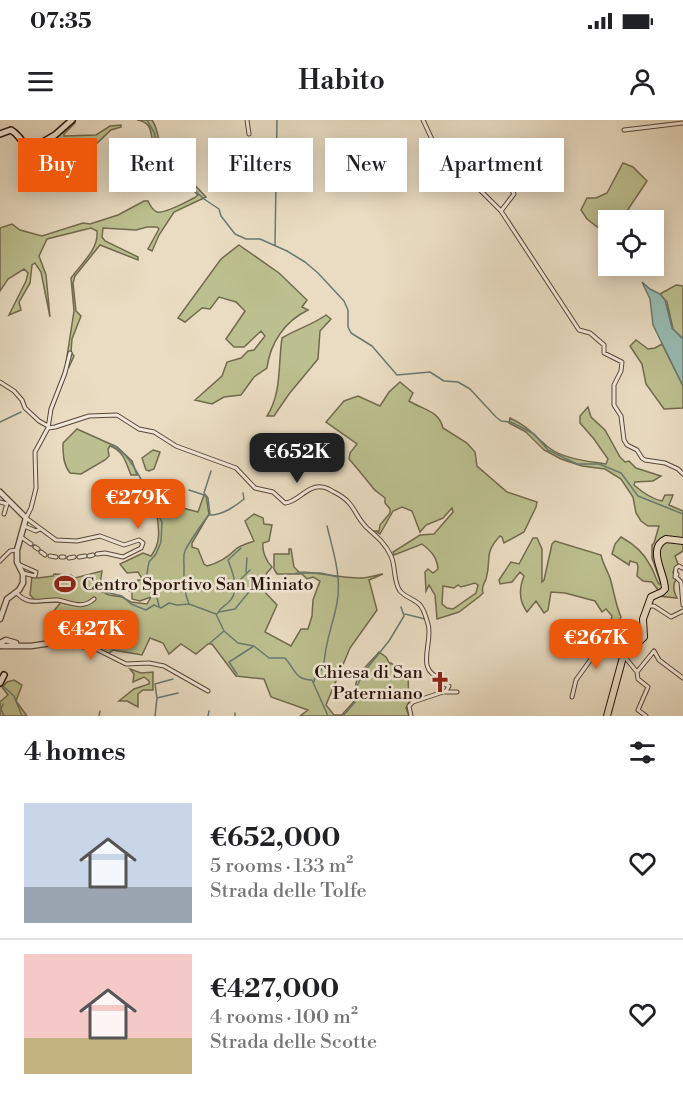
<!DOCTYPE html>
<meta charset="utf-8">
<style>
:root{--surface:#fff;--page:#f2f2f2;--text:#202124;--muted:#757577;--line:#e0e0e0;--accent:#ea580c}
body{margin:0;font-family:"Libre Bodoni",serif;background:var(--page);color:var(--text);height:100vh;display:flex;flex-direction:column;font-size:22px;white-space:nowrap}
*{box-sizing:border-box;margin:0}
p{font-size:20px;color:var(--muted)}
.icon{flex:none;width:33px;height:33px;fill:none;stroke:currentColor;stroke-width:2;stroke-linecap:round;stroke-linejoin:round}
.map{position:relative;height:596px;overflow:hidden}
.details{display:flex;flex-direction:column;background:var(--surface);flex:1}
.details>*{flex:none}
.hud{position:absolute;left:18px;top:18px;width:648px;height:54px;display:flex;gap:12px}
.controls{position:absolute;left:598px;top:90px;display:grid;gap:12px}
.controls a{display:grid;place-items:center;width:66px;height:66px;border-radius:0px;background:var(--surface);box-shadow:0 3px 15px #0003;font-size:30px}
.price{position:absolute;translate:-50% -51px;padding:0 14px;border-radius:12px;background:var(--accent);color:#fff;font-size:20px;line-height:39px;filter:drop-shadow(0 2px 3px #0008)}
.price::after{content:'';position:absolute;left:50%;top:36px;width:18px;height:14px;margin-left:-9px;background:inherit;clip-path:polygon(0 0,100% 0,50% 100%)}
.price.selected{background:#222;color:#fff}
ul{padding:0;list-style:none}
li{display:flex;align-items:center;gap:18px;height:150px;padding:0 24px}
li+li{border-top:2px solid var(--line)}
li span{display:grid;place-items:center;flex:none;width:168px;height:120px;border-radius:0px;color:#555}
li>.icon{margin-inline-start:auto}
span .icon{width:72px;height:72px;fill:#fffc;stroke-width:1}
li b{font-size:26px}
h2{display:flex;justify-content:space-between;align-items:center;height:72px;padding:0 24px;font-size:26px}
.pill{padding:0 21px;border-radius:0px;background:var(--surface);box-shadow:0 3px 15px #0003;font-size:21px;line-height:54px}
.pill.selected{background:var(--accent);color:#fff}
.status{display:flex;justify-content:space-between;align-items:center;height:42px;padding:0 30px;background:var(--surface);direction:ltr}
.status svg{height:16px;fill:currentColor}
header{display:flex;justify-content:space-between;align-items:center;height:78px;padding:0 24px;background:var(--surface);font-size:27px;font-weight:600}
.map>svg:first-child{display:block}
.green{fill:#bcbf8f;stroke:#726a4e;stroke-width:1.5;fill-rule:evenodd}
.water{fill:#97bcb3;stroke:#6a7970;stroke-width:1.5}
.lines{fill:none;stroke-linecap:round;stroke-linejoin:round}
.stream{stroke:#6a7970;stroke-width:1.5}
.minor-casing{stroke:#58463a;stroke-width:5}
.tertiary-casing{stroke:#58463a;stroke-width:7}
.secondary-casing{stroke:#27140c;stroke-width:8}
.primary-casing{stroke:#27140c;stroke-width:8}
.minor{stroke:#f1e8d7;stroke-width:3}
.tertiary{stroke:#f1e8d7;stroke-width:4.5}
.secondary{stroke:#f1e8d7;stroke-width:5}
.primary{stroke:#e9dcc2;stroke-width:6}
.labels{text-anchor:middle;stroke-width:5;stroke-linejoin:round;paint-order:stroke}
.poi-label{font-size:18px;fill:#27140c;stroke:#f1e8d7;text-anchor:start}
</style>
<div class="status"><b>07:35</b><svg viewBox="0 0 49 12"><path d="M0 12V9h3v3zM5 12V6h3v6zM10 12V3h3v9zM15 12V0h3v12zM26 1h20v11H26zM47 4h2v5h-2z"/></svg></div>
<header><svg class="icon" aria-label="menu" viewBox="0 0 24 24"><path d="M4 6h16M4 12h16M4 18h16"/></svg>Habito<svg class="icon" aria-label="person" viewBox="0 0 24 24"><circle cx="12" cy="8" r="4"/><path d="M4 21q1-7 8-7t8 7"/></svg></header>
<div class="map">
<svg width="683" height="596" viewBox="0 0 683 596">
<rect width="100%" height="100%" fill="#e9dcc2"/>
<filter id="stains"><feTurbulence type="fractalNoise" baseFrequency=".00333" numOctaves="4"/><feColorMatrix values="0 0 0 0 .2 0 0 0 0 .09 0 0 0 0 .02 0 0 0 .5 -.17"/></filter>
<radialGradient id="worn" r=".72"><stop offset=".6" stop-color="#630" stop-opacity="0"/><stop offset="1" stop-color="#630" stop-opacity=".3"/></radialGradient>
<path class="green" d="M137,0H152C161,12 156,32 170,39L181,26L182,28L172,41L206,77L174,92L159,115L152,131L148,129L159,109L157,107H147L136,110L103,108L102,117L105,121L138,137V140L100,125L75,156L73,163L76,191L81,196L72,219L71,232L74,236L69,247L66,243L74,191L71,158C81,144 99,129 97,111L91,108L47,119L39,136L46,155L50,197L41,152L35,143L32,145L30,163L19,182L21,190L9,195L26,161L28,153L24,149L8,159L0,171V108L12,104L20,110L42,116L83,103L90,104L118,95L144,81H148C150,85 152,90 157,92C165,94 186,82 194,78L198,75C183,60 163,49 155,29C149,15 155,3 137,0Z
M73,1H75V3L64,14V16L96,15L110,6L121,5V7L111,10L93,27L83,19L46,24L45,22Z
M623,43L633,47L647,61L621,100H609V116L587,99L581,90L587,78H596L607,73Z
M239,125L279,153L307,180L302,187L308,190C285,201 270,223 267,248L254,257L241,275L224,277L212,284L195,280L222,256L227,242L241,238L248,231L254,230L265,216L261,211L244,227H234L226,219L245,191L236,182L219,177L210,189L202,188L185,202L178,198L221,139Z
M676,165L683,166V219L673,209L667,182L660,174Z
M326,195L331,199L320,211L318,239L289,274L274,296H267C282,273 278,244 282,218C297,209 312,205 326,195Z
M636,220L648,229L655,228L662,224L683,266V288L664,289L646,264L642,244L630,226Z
M400,262L413,273L409,281C424,290 439,291 443,308L467,323L475,332L477,346L507,372L537,382L536,387L524,412L504,423L502,417L500,416C483,434 492,439 486,459C484,465 481,466 483,473L480,476L459,492L437,499L435,475L429,465L426,471L425,452L428,449L433,453L438,449C437,437 431,431 422,424L394,435L393,432L420,415L434,414L453,392L452,388L443,398L426,405L420,412L412,391L402,387L393,391L380,414L375,411H379L380,405L390,393V389L385,383V378C381,374 376,372 373,368C365,358 358,349 349,339L350,333L357,324L326,302L344,281L358,276L380,286L389,272ZM475,463L478,465L476,473L453,489L447,488L442,484L443,466L454,468L458,465L461,467Z
M588,287L591,297L605,310L620,337L625,342L629,341L636,348L661,356L653,361L635,362L634,365C642,372 651,379 662,381L665,375H673L669,385L683,391V431L675,436L678,444L673,452L676,460C672,465 674,472 677,478L658,476V470L652,462L643,461L637,456L638,447L637,443L630,441L629,445L612,434L615,424L621,417C632,423 644,433 650,445C654,451 655,458 659,464H661L652,438V425L654,423L659,406H648L641,401L636,393L633,377L621,359L605,349L582,346L561,339L544,330L526,312L509,303L510,298C529,307 533,315 548,327C563,339 587,341 606,344L608,339L594,319L580,303V296Z
M77,309L117,327L132,341L137,355H131C126,343 124,331 110,326L108,329L109,336L105,340L81,354L70,353C63,344 63,334 63,323Z
M153,330L160,332L154,349L149,351L146,350L142,338Z
M159,371L176,376L175,386L198,392L204,375L206,376L209,394L192,423V427L198,429L204,444L207,446C219,443 228,437 236,429C241,425 249,423 254,421L245,401L254,394L263,398L264,404L272,405L269,421L263,423C262,431 266,441 272,447L266,454L268,458L262,469L277,485L265,512L291,526L301,509H308L312,496L313,480L320,461L313,457L307,459L302,454H277L274,449V434H289V429H291L294,447L299,452C319,452 339,458 360,458C368,458 376,455 383,454L369,460L377,490L350,528L326,585L334,595H342C345,591 356,580 357,577C358,572 355,567 356,563C359,551 372,541 379,532L386,537L390,544L391,543L408,557L409,582L406,588L409,596H300L308,590L271,577L264,559L236,556L212,524H208L196,534L181,524L169,534L163,523L150,518L142,535L113,530L108,534L94,527L92,521L63,513L53,492L61,482L33,483L34,479L30,475L32,456L38,458L53,456L54,454L71,455L75,458L102,451L99,470L109,475L122,477L131,482L147,484L151,477L140,481L132,479V472L125,469L126,464L136,467L138,460H143L138,452L127,453L120,444L143,433L151,436C161,423 159,410 157,396L161,393L160,389L163,385Z
M533,418H537L542,429V462L544,460L552,424L555,421L601,435C603,444 607,450 610,458C614,471 615,483 621,497L616,508L610,504L612,496L606,489L602,492L595,481L565,473L551,472L548,490L544,493L536,481L527,492C519,481 519,468 524,456L520,452L512,462L500,464L499,460L511,442L519,444Z
M130,549L141,553L153,552V570H143L138,574V587L127,581H119L134,569L149,564V561L144,557L133,562L134,554Z
M14,560L22,565L16,581L27,596H0V582L8,575L2,567L7,562Z"/>
<path class="water" d="M642,162L650,169L660,174L665,180L672,208L683,219V266L653,205L650,179Z"/>
<g class="lines">
<path class="stream" d="M147,0L154,12L159,32L165,42L204,79L219,89L221,96L235,114L246,119H260L287,131L305,142L318,153L344,181L348,190V207L351,213L372,226L397,255L430,252L444,261L458,262L470,269L496,297L501,301L511,302L534,314L548,330L577,344H599L621,353L638,376L683,394
M275,125L277,0
M0,302L21,292
M113,325C132,335 147,370 155,390
M189,370L204,375
M210,394L208,378L204,373L211,351
M246,452L247,438
M296,453H321L338,457
M146,459L149,442L156,434L161,422L162,402L156,391
M146,460L147,467L155,470L159,486
M237,463L250,450
M105,472L122,476L131,484L146,490L154,485L161,488L169,483L177,485L189,484L216,494L224,511L238,523L254,526L269,538H285C295,549 295,560 312,560L328,596
M189,484C183,470 184,459 184,445C184,441 183,435 185,431C188,424 204,400 209,395C221,396 236,386 244,379L243,373
M219,492L235,489L258,461
M217,494C220,488 223,487 228,483C241,471 233,454 228,440L241,428
M405,494L425,499
M210,523L224,511
M237,554L229,542L254,526
M314,562L315,556L324,547C324,524 333,505 337,483C342,457 333,431 327,406
M3,566L14,576L22,596
M157,578L178,573
M3,584L1,589L4,596
M99,596L100,591
M155,596L157,578L155,564L173,559
M208,596L209,591
M235,596V593
M343,596L357,580V566L364,552L389,521L404,496L401,487"/>
<defs>
<path id="minor" d="M247,0L249,14
M423,0L437,30L478,68L486,63L499,59L509,65L514,74L501,91L579,210L590,213L604,225V233L622,242L621,251L614,265V285L621,296L624,320L627,325L637,330L642,338L645,340L665,343L678,349L683,354
M624,10L683,3
M478,68L500,90
M70,233L65,253L51,289L48,308L35,332L36,368L31,388L26,398L56,420L77,421L100,416L124,425L139,420L143,423L141,428L123,437L105,433L97,434
M0,262L14,271L22,280L25,288L39,301L48,306
M48,308L55,307L89,296L117,295L139,309L154,312L176,326L236,348L255,368L273,372L285,383C298,382 307,365 322,367C326,367 330,370 334,372C356,383 353,394 367,408C377,417 385,423 391,436C396,447 393,461 400,471C405,477 414,479 419,484C424,488 426,498 428,504C434,523 413,551 443,559L444,564L449,566L446,571L413,582L409,586L411,596
M0,382L7,384L4,394
M24,406L36,411L40,409
M21,417L31,424
M35,427L38,429
M41,432L45,435
M50,436L56,437
M89,436L93,435
M61,437H64
M79,437L85,436
M69,438L74,437
M0,441L10,431L17,430
M18,444L36,452L35,456L23,453
M677,454L676,457L681,462L683,485
M675,457L676,448L679,446L682,448
M16,472C28,487 41,479 57,480C71,482 82,490 94,479
M649,486H654L671,497L683,491
M92,527L126,544L149,543L164,546L208,571
M624,536L637,552L638,559L648,567L638,590L646,596
M637,552L654,531L659,540L683,558
M445,572H457
M572,577L576,560L607,517"/>
<path id="tertiary" d="M0,372L26,398L17,430V442L23,454V463L19,470L7,479L0,499
M0,523L6,520L16,523
M90,525L92,527L90,530L88,528Z
M1,526H31L65,521L88,527"/>
<path id="secondary" d="M0,14L11,10C25,18 29,39 44,47L48,46L50,41L42,33L43,22L55,15L72,0
M0,563L4,555"/>
<path id="primary" d="M607,596L623,537L644,517L643,499L651,477L662,472L665,469C665,453 646,428 666,419L683,421"/>
</defs>
<use href="#minor" class="minor-casing"/>
<use href="#tertiary" class="tertiary-casing"/>
<use href="#secondary" class="secondary-casing"/>
<use href="#primary" class="primary-casing"/>
<use href="#minor" class="minor"/>
<use href="#tertiary" class="tertiary"/>
<use href="#secondary" class="secondary"/>
<use href="#primary" class="primary"/>
</g>
<defs>
<symbol id="stadium-bare" viewBox="-9 -9 18 18"><path d="M0-5a6.5 5 0 1 0 0 10a6.5 5 0 1 0 0-10ZM-3.5-1.8h7v3.6h-7Z" fill="#8f2418" stroke="#f1e8d7" stroke-width="2.5" paint-order="stroke"/></symbol>
<symbol id="church-bare" viewBox="-9 -9 18 18"><path d="M-1.2-6h2.4v3.5h3.3v2.4h-3.3V6h-2.4V-.1h-3.3v-2.4h3.3Z" fill="#8f2418" stroke="#f1e8d7" stroke-width="2.5" paint-order="stroke"/></symbol>
</defs>
<g fill-rule="evenodd">
<use href="#stadium-bare" x="50" y="449" width="30" height="30"/>
<use href="#church-bare" x="425" y="547" width="30" height="30"/>
</g>
<g class="labels">
<g class="poi-label">
<text x="82" y="470">Centro Sportivo San Miniato</text>
<text x="423" y="558" text-anchor="end">Chiesa di San<tspan x="423" dy="21">Paterniano</tspan></text>
</g>
</g>
<rect width="100%" height="100%" filter="url(#stains)"/>
<rect width="100%" height="100%" fill="url(#worn)"/>
</svg>
<div class="controls">
<a><svg class="icon" aria-label="locate" viewBox="0 0 24 24"><circle cx="12" cy="12" r="6"/><path d="M12 2v4M12 18v4M2 12h4M18 12h4"/></svg></a>
</div>
<b class="price selected" style="left:297px;top:364px">€652K</b>
<b class="price" style="left:138px;top:410px">€279K</b>
<b class="price" style="left:91px;top:541px">€427K</b>
<b class="price" style="left:596px;top:550px">€267K</b>
<div class="hud">
<a class="pill selected">Buy</a>
<a class="pill">Rent</a>
<a class="pill">Filters</a>
<a class="pill">New</a>
<a class="pill">Apartment</a>
</div>
</div>
<section class="details">
<h2>4 homes<svg class="icon" aria-label="filters" viewBox="0 0 24 24"><path d="M4 7h16M4 17h16"/><circle cx="9" cy="7" r="2"/><circle cx="15" cy="17" r="2"/></svg></h2>
<ul>
<li><span style="background:linear-gradient(#c9d6e8 70%,#9aa5b1 0)"><svg class="icon" aria-label="home" viewBox="0 0 24 24"><path d="M3 11l9-7 9 7M6 9v11h12V9"/></svg></span><div><b>€652,000</b><p>5 rooms · 133 m²</p><p>Strada delle Tolfe</p></div><svg class="icon" aria-label="heart" viewBox="0 0 24 24"><path d="M12 20l-8-8c-3-5 5-10 8-4 3-6 11-1 8 4z"/></svg></li>
<li><span style="background:linear-gradient(#f6c9c9 70%,#c2b280 0)"><svg class="icon" aria-label="home" viewBox="0 0 24 24"><path d="M3 11l9-7 9 7M6 9v11h12V9"/></svg></span><div><b>€427,000</b><p>4 rooms · 100 m²</p><p>Strada delle Scotte</p></div><svg class="icon" aria-label="heart" viewBox="0 0 24 24"><path d="M12 20l-8-8c-3-5 5-10 8-4 3-6 11-1 8 4z"/></svg></li>
</ul>
</section>
